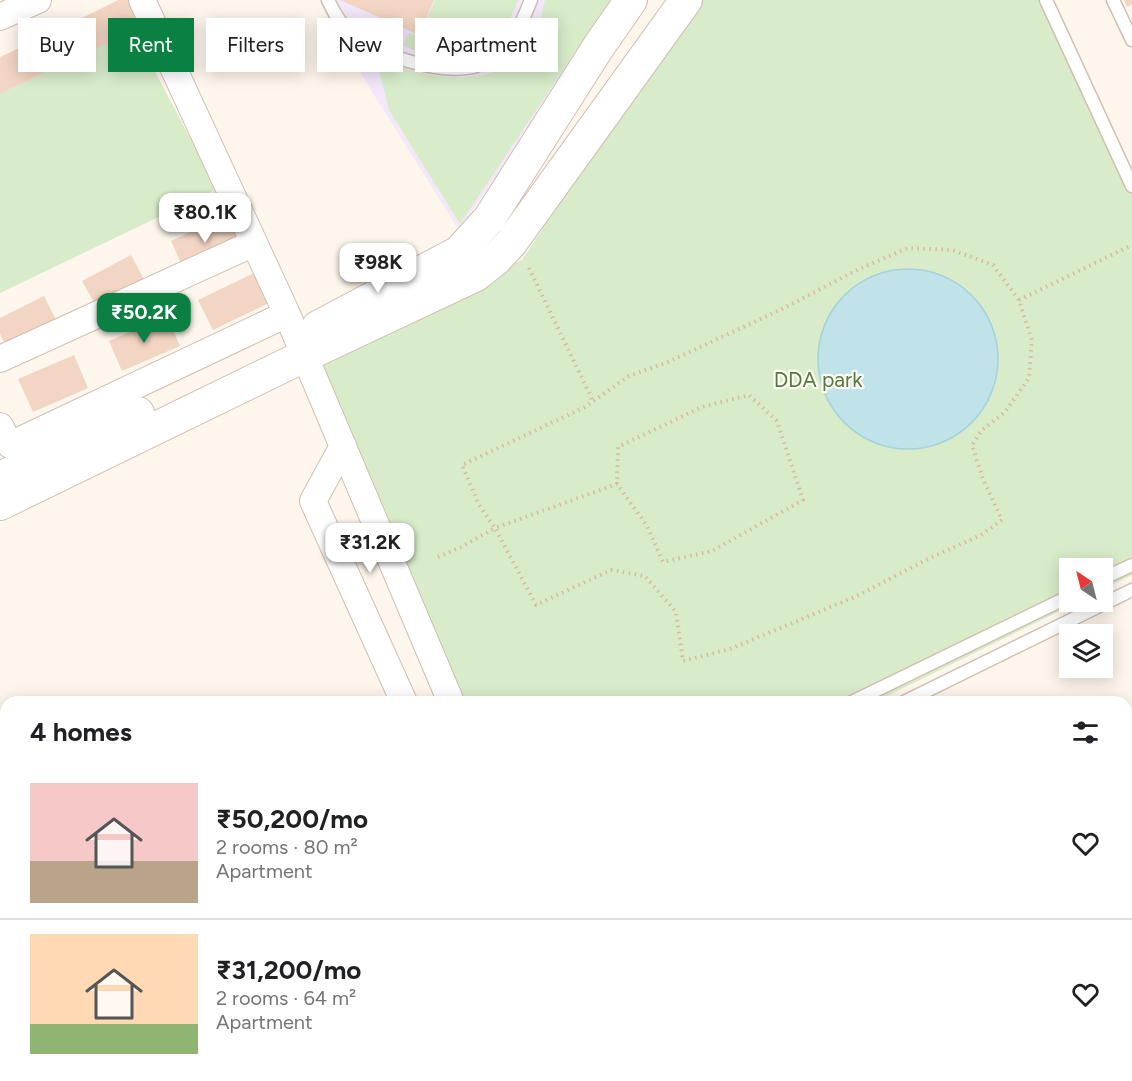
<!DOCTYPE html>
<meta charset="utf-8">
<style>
:root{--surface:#fff;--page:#f6f6f6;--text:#202124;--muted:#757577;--line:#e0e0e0;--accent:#0b8043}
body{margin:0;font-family:Figtree,sans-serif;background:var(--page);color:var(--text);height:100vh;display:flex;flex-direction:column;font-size:22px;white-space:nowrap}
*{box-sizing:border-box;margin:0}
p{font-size:20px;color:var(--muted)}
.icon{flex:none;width:33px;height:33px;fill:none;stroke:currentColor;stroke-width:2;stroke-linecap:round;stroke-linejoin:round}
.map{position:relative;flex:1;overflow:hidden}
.drawer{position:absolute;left:0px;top:696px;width:1132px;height:386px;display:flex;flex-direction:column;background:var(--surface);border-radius:18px 18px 0 0;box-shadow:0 3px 15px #0003}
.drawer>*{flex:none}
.guide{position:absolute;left:18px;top:18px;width:600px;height:54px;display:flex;gap:12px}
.needle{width:39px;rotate:325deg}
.fabs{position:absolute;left:1059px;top:558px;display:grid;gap:12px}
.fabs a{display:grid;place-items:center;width:54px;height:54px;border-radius:0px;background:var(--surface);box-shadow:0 3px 15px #0003;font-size:30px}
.price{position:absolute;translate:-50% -51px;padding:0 14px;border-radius:12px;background:#fff;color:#222;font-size:20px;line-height:39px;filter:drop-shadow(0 2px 3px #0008)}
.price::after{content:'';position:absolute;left:50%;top:36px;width:18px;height:14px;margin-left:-9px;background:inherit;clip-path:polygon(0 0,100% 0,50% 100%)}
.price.current{background:var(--accent);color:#fff}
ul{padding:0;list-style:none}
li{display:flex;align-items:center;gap:18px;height:150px;padding:0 30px}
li+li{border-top:2px solid var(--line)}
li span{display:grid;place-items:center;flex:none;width:168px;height:120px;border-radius:0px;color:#555}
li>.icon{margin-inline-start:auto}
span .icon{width:72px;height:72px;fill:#fffc;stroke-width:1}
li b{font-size:26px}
h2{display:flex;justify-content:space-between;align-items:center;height:72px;padding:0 30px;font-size:26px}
.pill{padding:0 21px;border-radius:0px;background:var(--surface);box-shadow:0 3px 15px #0003;font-size:21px;line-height:54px}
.pill.current{background:var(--accent);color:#fff}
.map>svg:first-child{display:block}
.education{fill:#f3e8fa}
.green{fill:#d8ecc9}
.water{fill:#bfe3e8;stroke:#a5d3da;stroke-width:1.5}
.building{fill:#f3d5c3}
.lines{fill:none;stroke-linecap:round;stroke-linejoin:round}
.service-casing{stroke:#d1beb0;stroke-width:15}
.minor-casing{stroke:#d1beb0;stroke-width:28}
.tertiary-casing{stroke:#d1beb0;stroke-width:34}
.path{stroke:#d9b8a5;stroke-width:4;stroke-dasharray:1.5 4.5;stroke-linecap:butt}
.service{stroke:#fff;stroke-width:12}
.minor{stroke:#fff;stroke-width:26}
.tertiary{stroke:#fff;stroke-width:32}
.labels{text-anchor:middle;stroke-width:4.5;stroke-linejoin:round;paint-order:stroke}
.park-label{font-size:21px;fill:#537a41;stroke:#fffaf3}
</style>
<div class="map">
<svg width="1132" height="1081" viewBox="0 0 1132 1081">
<rect width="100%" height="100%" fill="#fdf6ec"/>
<path class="education" d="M323,0H617L459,230L364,79Z"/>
<path class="green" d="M435,0H518C503,39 492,55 448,55C429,55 420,54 403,45L409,33L419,36Z
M545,0H610L460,224L389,110L379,70L380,59C422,79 496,92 529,47C539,33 541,16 545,0Z
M694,0H1042L1132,181V575L1103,589L1102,568H1070V602H1078L875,702H459L304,356L522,260Z
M133,30L217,189L0,293V94Z"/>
<path class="water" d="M818 359a90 90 0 1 1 180 0a90 90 0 1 1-180 0Z"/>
<path class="building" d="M118,0H128L141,26L86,54L70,24Z
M340,0H434L419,35Z
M1124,0H1132V4L1127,7Z
M42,37L56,67L0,94V57Z
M226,215L240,246L185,272L171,241Z
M131,255L146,283L98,309L82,281Z
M256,272L271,302L213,330L198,300Z
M44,296L59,326L9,351L0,334V318Z
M167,316L180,346L122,371L109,341Z
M74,355L88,388L33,412L18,379Z
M11,1076H45L48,1081H13Z
M112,1076H153L155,1081H99Z"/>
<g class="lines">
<defs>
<path id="service" d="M328,0C334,13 340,24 351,33C378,56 438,74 473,67C480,65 492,59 498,54C515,42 523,19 531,0
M1046,0L1132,186
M1113,0L1132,40
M1102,579L1132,565
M852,702L1070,596
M904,702L1132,590
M1128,906L1132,915"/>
<path id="minor" d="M142,0L287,314L451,702
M0,17L38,0
M0,359L254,243
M0,426L10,445L287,314
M343,446L313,501L404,702
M608,1076L610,1081
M336,1081L349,1076
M562,1081L570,1078"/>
<path id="tertiary" d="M318,327L459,252L489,219L599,46L631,0
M0,478L138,413
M0,504L304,356L476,275L495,260L511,243L686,0"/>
</defs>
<use href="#service" class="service-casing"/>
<use href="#minor" class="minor-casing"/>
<use href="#tertiary" class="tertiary-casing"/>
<path class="path" d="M529,268L593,401
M1019,300L1132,245
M438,557L461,547L495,528L536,605L611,570L645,576L676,612L683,661L730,649L857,596L928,559L981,535L1002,520L983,479L972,445L982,430L1005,412L1029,378L1032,341L1019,300L993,265L952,250L908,248L859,269L782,309L668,362L629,376L585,407L462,465L479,505L495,528L617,484L647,526L663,562L712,551L803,500L777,421L749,395L702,407L618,447L617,484"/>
<use href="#service" class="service"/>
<use href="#minor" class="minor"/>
<use href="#tertiary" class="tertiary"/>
</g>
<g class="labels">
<g class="park-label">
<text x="818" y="387">DDA park</text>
</g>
</g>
</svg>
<div class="fabs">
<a><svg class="needle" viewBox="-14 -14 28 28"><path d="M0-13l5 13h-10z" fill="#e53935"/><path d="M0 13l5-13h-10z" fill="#757577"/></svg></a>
<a><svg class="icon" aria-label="layers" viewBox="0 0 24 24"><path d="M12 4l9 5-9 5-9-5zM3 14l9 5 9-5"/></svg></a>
</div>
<b class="price" style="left:205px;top:244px">₹80.1K</b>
<b class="price" style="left:378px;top:294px">₹98K</b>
<b class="price current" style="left:144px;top:344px">₹50.2K</b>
<b class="price" style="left:370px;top:574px">₹31.2K</b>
<div class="guide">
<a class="pill">Buy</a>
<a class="pill current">Rent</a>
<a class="pill">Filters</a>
<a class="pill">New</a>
<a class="pill">Apartment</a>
</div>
<section class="drawer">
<h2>4 homes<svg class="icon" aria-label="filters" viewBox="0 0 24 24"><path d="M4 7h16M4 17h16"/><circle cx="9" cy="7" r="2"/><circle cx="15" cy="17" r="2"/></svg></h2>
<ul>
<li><span style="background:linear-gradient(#f6c9c9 65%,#b9a48a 0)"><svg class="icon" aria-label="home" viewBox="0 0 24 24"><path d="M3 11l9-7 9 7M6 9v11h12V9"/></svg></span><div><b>₹50,200/mo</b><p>2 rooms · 80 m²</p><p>Apartment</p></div><svg class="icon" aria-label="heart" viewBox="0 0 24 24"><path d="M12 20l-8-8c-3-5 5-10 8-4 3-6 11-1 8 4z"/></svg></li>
<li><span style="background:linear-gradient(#ffd9b3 75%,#8fb573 0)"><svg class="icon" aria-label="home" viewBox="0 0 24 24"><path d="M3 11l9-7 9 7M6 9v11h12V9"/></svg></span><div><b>₹31,200/mo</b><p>2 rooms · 64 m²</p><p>Apartment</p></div><svg class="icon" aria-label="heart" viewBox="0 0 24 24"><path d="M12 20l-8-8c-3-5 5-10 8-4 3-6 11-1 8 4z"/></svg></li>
</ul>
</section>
</div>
